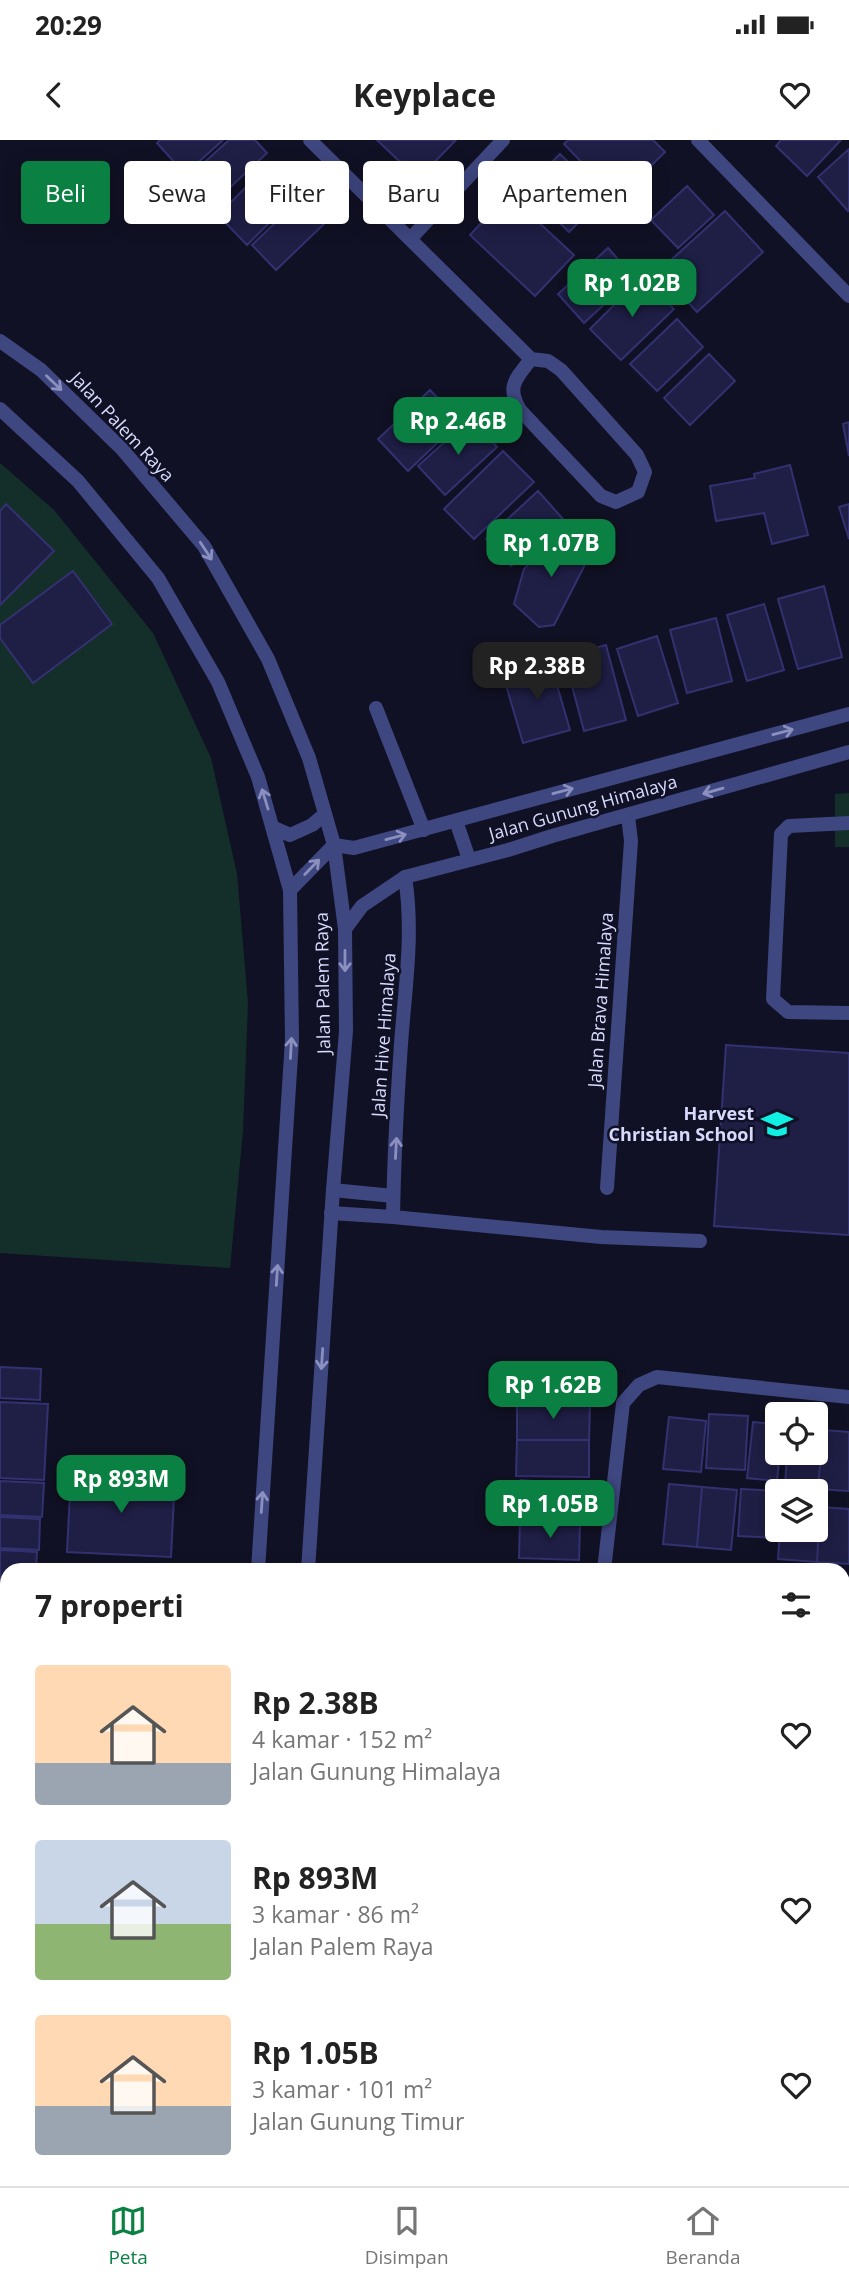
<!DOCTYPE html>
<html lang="id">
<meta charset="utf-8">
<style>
:root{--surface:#fff;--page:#f2f2f2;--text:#222;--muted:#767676;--line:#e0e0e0;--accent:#0b8043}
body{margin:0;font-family:"Open Sans",sans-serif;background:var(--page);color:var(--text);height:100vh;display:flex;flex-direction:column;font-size:26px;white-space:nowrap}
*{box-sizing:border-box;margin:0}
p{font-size:23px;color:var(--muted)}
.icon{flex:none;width:38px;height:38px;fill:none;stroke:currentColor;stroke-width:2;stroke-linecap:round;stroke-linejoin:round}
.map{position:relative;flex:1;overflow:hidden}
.panel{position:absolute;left:0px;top:1423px;width:850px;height:625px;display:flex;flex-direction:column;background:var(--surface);border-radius:21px 21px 0 0;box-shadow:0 4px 18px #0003}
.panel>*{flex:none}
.hud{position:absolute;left:21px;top:21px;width:808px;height:63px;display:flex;gap:14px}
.fabs{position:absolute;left:765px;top:1262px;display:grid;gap:14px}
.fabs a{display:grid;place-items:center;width:63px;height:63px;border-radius:7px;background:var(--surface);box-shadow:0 4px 18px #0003;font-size:35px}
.price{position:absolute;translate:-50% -60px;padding:0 16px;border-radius:14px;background:var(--accent);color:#fff;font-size:23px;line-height:46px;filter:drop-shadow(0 2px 4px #0008)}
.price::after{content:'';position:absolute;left:50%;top:42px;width:21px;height:16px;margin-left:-10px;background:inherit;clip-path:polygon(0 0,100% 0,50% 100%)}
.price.current{background:#222;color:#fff}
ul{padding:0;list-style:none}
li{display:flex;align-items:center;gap:21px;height:175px;padding:0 35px}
li span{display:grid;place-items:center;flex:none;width:196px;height:140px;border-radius:7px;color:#555}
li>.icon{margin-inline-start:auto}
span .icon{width:84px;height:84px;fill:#fffc;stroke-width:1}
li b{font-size:30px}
h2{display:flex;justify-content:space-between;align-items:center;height:84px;padding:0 35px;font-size:30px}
.tag{padding:0 24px;border-radius:7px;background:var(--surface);box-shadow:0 4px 18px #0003;font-size:24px;line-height:63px}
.tag.current{background:var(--accent);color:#fff}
.status{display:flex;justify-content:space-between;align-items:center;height:49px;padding:0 35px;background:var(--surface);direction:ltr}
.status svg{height:19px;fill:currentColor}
header{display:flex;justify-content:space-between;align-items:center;height:91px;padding:0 35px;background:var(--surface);font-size:32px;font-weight:700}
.tabs{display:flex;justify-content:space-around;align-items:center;height:98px;border-top:2px solid var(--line);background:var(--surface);font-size:19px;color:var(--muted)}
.tabs a{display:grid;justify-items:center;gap:4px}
.tabs .current{color:var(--accent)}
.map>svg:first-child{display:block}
.green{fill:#142f29}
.building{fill:#1f1e45;stroke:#333170;stroke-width:2}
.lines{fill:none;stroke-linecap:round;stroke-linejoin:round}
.service{stroke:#3f4781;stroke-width:14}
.minor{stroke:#3f4781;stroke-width:14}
.tertiary{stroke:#3f4781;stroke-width:14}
.oneway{stroke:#8b90bf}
.labels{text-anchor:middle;stroke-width:5;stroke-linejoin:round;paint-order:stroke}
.street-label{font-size:18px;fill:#d7d9fd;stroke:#111125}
.poi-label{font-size:18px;font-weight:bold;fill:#d7d9fd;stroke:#111125;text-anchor:end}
</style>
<div class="status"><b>20:29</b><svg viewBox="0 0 49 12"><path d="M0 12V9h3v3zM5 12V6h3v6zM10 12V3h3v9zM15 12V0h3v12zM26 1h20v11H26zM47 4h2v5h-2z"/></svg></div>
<header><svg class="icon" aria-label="back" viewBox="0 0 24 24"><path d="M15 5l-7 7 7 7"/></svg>Keyplace<svg class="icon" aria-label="heart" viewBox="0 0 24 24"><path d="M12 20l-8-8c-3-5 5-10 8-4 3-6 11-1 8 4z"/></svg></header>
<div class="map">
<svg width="849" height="2046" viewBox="0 0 849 2046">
<rect width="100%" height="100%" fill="#111125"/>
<path class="green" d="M0,323L54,370L153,493L211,618L237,734L248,863L243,991L230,1128L0,1113Z
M849,653V707H835V654Z"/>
<path class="building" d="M160,0H223L185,34L157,3Z
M229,0H255L267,13L209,67L184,41Z
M377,0H456L418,39Z
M568,0H653L665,12L617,59L564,4Z
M781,0H841L807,36L776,6Z
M849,9V70L848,71L818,37Z
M560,14L604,57L569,92L525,49Z
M270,23L300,52L247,105L218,75Z
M687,46L714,75L678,108L651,80Z
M508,54L574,115L535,156L470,95Z
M300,59L324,84L276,130L252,105Z
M725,71L763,112L697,172L659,131Z
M608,108L634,137L584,183L558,154Z
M642,137L674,169L621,220L590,189Z
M677,179L703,207L657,251L630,224Z
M709,214L735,241L690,285L664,258Z
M430,250L460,281L408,331L378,299Z
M471,278L497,307L445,355L418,326Z
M849,282V316L843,284Z
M503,311L534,342L474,399L444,369Z
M790,325L808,395L772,404L764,373L716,381L710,346L755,338L754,334Z
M538,351L563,379L511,426L486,399Z
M6,364L54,411L0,465V371Z
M849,364V399L839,367Z
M564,388L590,415L554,485L539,487L514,464L524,429Z
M73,431L112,484L33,543L0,498V485Z
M824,446L842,517L798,529L778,459Z
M764,464L784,530L747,541L727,475Z
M716,478L732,541L687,553L670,490Z
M657,496L678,563L638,576L617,509Z
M606,505L626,580L584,591L564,516Z
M550,521L570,590L523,603L503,535Z
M726,905L849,913V1095L714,1086Z
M0,1227L41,1229L40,1260L0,1258Z
M0,1262L48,1264L44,1340L0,1338Z
M517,1263H590L589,1300H517Z
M709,1274L748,1276L745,1330L706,1328Z
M669,1277L706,1281L701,1332L663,1329Z
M753,1282L777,1284V1312H780L777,1341L747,1338Z
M816,1290H823L818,1349L785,1347L787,1312H816Z
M823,1290L849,1292V1351L818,1349Z
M517,1300H589V1337L516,1336Z
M71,1333L175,1338L171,1417L67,1412Z
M521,1340L587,1346L584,1380L518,1375Z
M0,1341L44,1343L42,1377L0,1375Z
M669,1344L702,1347L697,1407L663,1404Z
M702,1347L737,1350L731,1410L697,1407Z
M741,1349L779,1351H777L776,1398L738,1396Z
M816,1366L820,1367L817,1422L778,1419L780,1390H816Z
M820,1367L849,1369V1424L817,1422Z
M0,1377L40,1379L39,1410L0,1408Z
M520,1380L580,1382L579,1420L519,1418Z
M0,1410L37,1412L36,1430H7V1447H0Z
M0,1450H7V1488L0,1487Z
M0,1488H7V1522H0Z
M844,1489H849V1560H844Z
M0,1524H7V1557H0Z
M0,1561H7V1596H0Z
M846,1579H849V1631H844Z
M0,1601L7,1602V1680H0Z
M844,1710H849V1773L844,1772Z
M0,1727H7V1799L0,1798Z
M844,1790H849V1867H844Z
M844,2014H849V2046H836L837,2040H844Z
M345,2040H446L445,2046H344Z
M473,2040H536V2046H473Z
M613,2040H658V2046H613Z
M677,2040H723L722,2046H677Z
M732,2040H773V2046H731Z
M780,2040H828L827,2046H780Z"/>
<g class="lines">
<path class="service" d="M376,568L424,690
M849,683L789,686L781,694L773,859L788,872L849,873
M333,1050L393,1056
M331,1073L393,1077L601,1097L700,1101
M393,1077C394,1019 397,961 401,904C405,848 414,793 405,737"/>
<path class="minor" d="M310,0L531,219L548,221L561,230L637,315L645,332L638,352L616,362L601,356L520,270C506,246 516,239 531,219
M698,0L849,156
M411,98L503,0
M456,681L469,719
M274,688L290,695L312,685L324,675
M290,750L334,705L354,708L849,574
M345,789L362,766L405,737L508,710L552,696L849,612
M607,1048L631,701L628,676
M604,1430L623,1263L639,1245L657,1237L849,1257
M844,1465H849
M844,1681H849
M0,1862L7,1863
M0,1898H7
M844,1932H849
M844,1969H849
M569,2040V2046"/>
<path class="tertiary" d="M0,201L41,230L122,309L204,406L268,519L309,618L334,705L345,789L346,891L333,1050L308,1430
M0,269L78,341L158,438L218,542L258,637L290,750L292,900L258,1430
M266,2040V2046
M226,2046L227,2040"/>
</g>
<defs><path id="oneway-shaft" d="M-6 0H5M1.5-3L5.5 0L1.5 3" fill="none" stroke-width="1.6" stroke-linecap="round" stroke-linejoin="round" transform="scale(1.75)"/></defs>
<g class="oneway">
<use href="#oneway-shaft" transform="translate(54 243) rotate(44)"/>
<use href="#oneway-shaft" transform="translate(206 411) rotate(57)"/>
<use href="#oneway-shaft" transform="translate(783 592) rotate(-15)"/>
<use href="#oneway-shaft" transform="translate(563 651) rotate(-15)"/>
<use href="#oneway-shaft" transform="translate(713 651) rotate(164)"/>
<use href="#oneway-shaft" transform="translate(265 659) rotate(-107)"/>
<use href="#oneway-shaft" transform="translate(396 697) rotate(-15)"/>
<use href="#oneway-shaft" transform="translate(312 727) rotate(-46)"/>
<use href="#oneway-shaft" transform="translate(345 821) rotate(90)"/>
<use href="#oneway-shaft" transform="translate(291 908) rotate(-87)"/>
<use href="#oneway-shaft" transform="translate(396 1008) rotate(-87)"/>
<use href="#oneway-shaft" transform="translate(277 1135) rotate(-86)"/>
<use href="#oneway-shaft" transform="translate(322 1219) rotate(94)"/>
<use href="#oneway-shaft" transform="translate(262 1362) rotate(-86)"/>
</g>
<defs>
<symbol id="school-bare" viewBox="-9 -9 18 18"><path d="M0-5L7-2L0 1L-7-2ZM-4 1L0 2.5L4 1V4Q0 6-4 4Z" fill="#0ff0e2" stroke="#111125" stroke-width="2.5" paint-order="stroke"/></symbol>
</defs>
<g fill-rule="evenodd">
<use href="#school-bare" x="755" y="962" width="44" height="44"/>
</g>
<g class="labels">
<g class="street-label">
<text transform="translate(122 287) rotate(47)" y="6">Jalan Palem Raya</text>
<text transform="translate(583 668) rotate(-16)" y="6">Jalan Gunung Himalaya</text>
<text transform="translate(323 843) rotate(-91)" y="6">Jalan Palem Raya</text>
<text transform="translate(601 860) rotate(-86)" y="6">Jalan Brava Himalaya</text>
<text transform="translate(384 895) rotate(-86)" y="6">Jalan Hive Himalaya</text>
</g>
<g class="poi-label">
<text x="754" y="980">Harvest<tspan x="754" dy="21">Christian School</tspan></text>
</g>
</g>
</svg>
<div class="fabs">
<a><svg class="icon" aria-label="locate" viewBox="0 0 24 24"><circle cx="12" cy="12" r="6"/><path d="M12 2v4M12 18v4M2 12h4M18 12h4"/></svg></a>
<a><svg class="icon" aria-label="layers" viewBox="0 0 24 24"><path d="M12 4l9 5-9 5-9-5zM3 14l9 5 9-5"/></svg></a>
</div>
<b class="price" style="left:632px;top:179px">Rp 1.02B</b>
<b class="price" style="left:458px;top:317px">Rp 2.46B</b>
<b class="price" style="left:551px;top:439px">Rp 1.07B</b>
<b class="price current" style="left:537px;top:562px">Rp 2.38B</b>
<b class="price" style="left:553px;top:1281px">Rp 1.62B</b>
<b class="price" style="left:121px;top:1375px">Rp 893M</b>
<b class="price" style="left:550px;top:1400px">Rp 1.05B</b>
<div class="hud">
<a class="tag current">Beli</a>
<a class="tag">Sewa</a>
<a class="tag">Filter</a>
<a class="tag">Baru</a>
<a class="tag">Apartemen</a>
</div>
<section class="panel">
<h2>7 properti<svg class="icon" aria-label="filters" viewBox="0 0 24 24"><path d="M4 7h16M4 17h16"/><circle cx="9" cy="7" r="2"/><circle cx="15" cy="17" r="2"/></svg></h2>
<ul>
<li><span style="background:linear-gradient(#ffd9b3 70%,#9aa5b1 0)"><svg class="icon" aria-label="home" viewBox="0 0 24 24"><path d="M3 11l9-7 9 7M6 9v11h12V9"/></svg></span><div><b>Rp 2.38B</b><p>4 kamar · 152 m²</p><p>Jalan Gunung Himalaya</p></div><svg class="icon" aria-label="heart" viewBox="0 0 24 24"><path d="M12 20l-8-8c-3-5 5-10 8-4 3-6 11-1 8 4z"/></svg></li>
<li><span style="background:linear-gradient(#c9d6e8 60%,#8fb573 0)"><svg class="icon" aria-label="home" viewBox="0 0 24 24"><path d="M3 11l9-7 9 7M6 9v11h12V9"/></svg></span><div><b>Rp 893M</b><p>3 kamar · 86 m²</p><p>Jalan Palem Raya</p></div><svg class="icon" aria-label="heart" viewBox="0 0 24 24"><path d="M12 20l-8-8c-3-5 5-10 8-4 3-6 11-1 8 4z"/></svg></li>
<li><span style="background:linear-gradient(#ffd9b3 65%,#9aa5b1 0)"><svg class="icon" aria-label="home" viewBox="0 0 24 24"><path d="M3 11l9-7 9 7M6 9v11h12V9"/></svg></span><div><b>Rp 1.05B</b><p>3 kamar · 101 m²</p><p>Jalan Gunung Timur</p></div><svg class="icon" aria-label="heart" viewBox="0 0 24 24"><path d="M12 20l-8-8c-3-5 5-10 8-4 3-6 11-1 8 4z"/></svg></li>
</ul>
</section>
</div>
<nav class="tabs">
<a class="current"><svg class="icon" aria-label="map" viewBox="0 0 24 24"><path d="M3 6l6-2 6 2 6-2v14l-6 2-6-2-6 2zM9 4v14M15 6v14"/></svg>Peta</a>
<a><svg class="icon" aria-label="saved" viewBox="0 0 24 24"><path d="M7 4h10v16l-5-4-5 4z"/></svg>Disimpan</a>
<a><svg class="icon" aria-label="home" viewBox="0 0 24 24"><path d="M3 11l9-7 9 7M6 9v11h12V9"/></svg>Beranda</a>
</nav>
